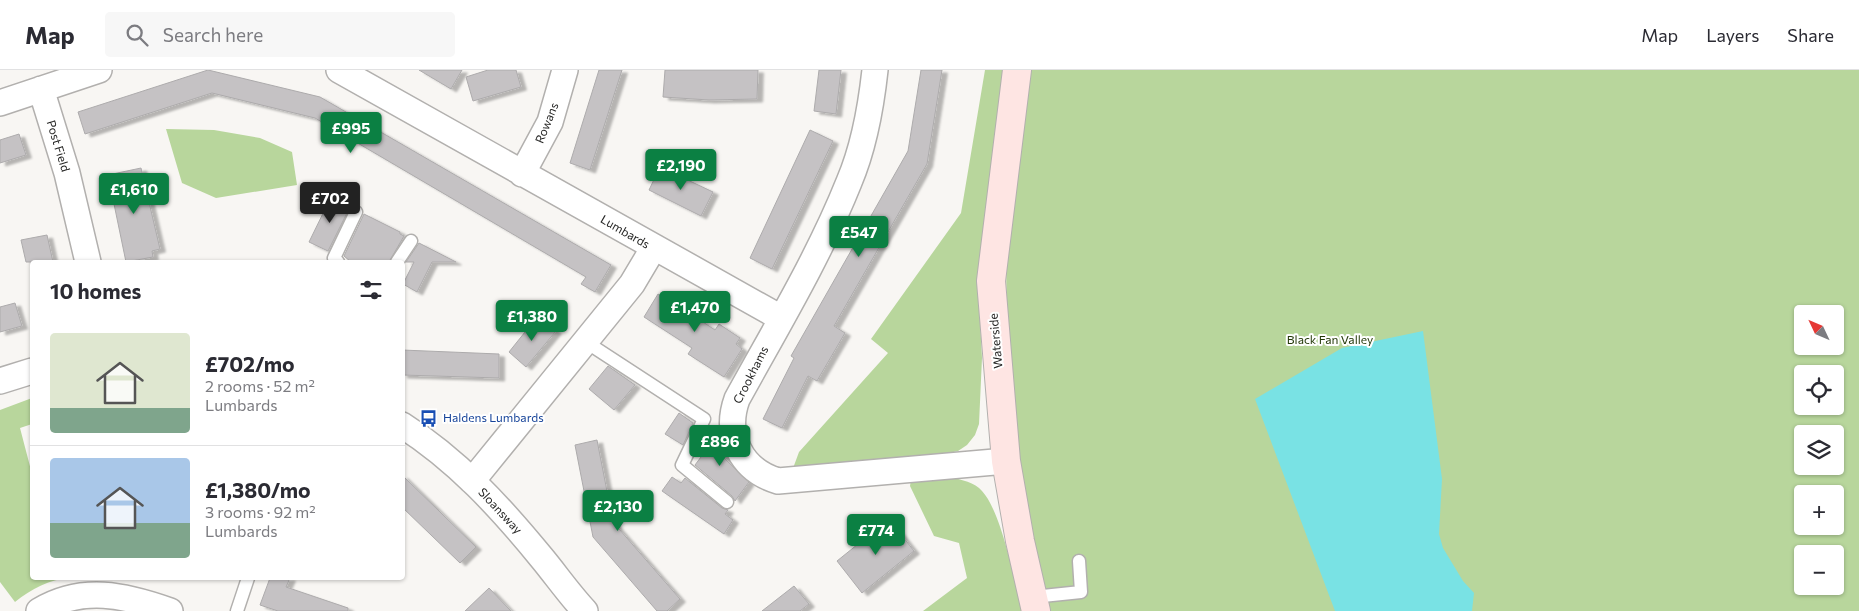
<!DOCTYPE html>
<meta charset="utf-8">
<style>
:root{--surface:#fff;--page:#f7f7f7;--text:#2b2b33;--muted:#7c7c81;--line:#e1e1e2;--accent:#0b8043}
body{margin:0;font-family:Commissioner,sans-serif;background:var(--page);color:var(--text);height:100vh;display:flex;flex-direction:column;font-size:19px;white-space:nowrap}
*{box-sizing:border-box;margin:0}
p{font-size:16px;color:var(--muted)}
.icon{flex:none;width:28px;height:28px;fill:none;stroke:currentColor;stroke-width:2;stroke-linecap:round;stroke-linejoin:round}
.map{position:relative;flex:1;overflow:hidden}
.panel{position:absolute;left:30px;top:190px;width:375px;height:320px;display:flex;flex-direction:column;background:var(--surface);border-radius:5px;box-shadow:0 1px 4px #0004}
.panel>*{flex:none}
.needle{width:32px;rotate:314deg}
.controls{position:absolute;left:1794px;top:235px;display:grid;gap:10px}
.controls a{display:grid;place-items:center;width:50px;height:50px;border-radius:5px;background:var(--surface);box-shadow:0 1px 4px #0004;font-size:25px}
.price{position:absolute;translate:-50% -42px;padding:0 11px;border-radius:5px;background:var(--accent);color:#fff;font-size:16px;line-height:32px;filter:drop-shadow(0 1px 2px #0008)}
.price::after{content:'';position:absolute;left:50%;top:30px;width:15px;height:11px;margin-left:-8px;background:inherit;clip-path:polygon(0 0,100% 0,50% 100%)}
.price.active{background:#222;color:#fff}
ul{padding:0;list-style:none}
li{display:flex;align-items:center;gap:15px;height:125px;padding:0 20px}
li+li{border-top:1px solid var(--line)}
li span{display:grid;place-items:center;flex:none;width:140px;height:100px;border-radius:5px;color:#555}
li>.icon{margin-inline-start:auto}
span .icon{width:60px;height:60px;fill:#fffc;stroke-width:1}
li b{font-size:21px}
h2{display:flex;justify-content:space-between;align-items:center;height:60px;padding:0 20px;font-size:21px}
header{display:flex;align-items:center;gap:30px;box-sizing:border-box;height:70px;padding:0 25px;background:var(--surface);border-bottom:1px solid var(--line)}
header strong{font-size:24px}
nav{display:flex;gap:28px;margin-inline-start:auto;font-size:18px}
.search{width:350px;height:45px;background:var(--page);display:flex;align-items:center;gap:12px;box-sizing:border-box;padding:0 18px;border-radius:5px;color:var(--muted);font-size:19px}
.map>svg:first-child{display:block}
.green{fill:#b8d69c;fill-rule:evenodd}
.water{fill:#79e2e4}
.building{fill:#c5c2c4;stroke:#adabac;filter:url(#shadow)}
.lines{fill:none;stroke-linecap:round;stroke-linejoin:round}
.service-casing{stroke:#b2b0ae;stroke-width:15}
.minor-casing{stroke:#b2b0ae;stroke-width:28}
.secondary-casing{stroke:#b2b0ae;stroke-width:30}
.service{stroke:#fff;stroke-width:12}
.minor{stroke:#fff;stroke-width:25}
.secondary{stroke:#fee5e3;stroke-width:28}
.labels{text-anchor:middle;stroke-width:4;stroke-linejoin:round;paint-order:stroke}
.street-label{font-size:12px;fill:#242423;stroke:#fff}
.park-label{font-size:12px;fill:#243909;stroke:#fff}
.transit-label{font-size:12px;fill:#164399;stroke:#fff;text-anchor:start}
</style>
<header>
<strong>Map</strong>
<div class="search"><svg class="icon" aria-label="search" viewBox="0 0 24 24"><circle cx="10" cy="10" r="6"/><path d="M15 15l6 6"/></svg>Search here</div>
<nav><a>Map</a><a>Layers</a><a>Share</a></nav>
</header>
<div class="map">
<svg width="1859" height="541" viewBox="0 0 1859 541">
<defs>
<filter id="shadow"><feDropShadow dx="5.5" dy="3" stdDeviation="1" flood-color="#0004"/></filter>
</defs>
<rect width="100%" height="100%" fill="#f8f6f3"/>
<path class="green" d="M985,0H1008L979,230L982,288L979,354L975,365L967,375L958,381L940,385L792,401L799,382L888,283L871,269L961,143Z
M1031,0H1859V541H1047L1024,432L1007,274L1006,185L1018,76ZM1802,244H1835V276H1802ZM1802,304H1835V336H1802ZM1802,364H1835V396H1802ZM1802,424H1835V456H1802ZM1802,484H1835V516H1802Z
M166,59L214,60L260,68L292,82L297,115L216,128L182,113Z
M32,328V354L20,358L32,404V508H71C50,509 31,519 15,532L0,512V340Z
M951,407C961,410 975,412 982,421C1001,441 1015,512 1022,541H923L967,508L959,473L934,466L910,416L911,410Z"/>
<path class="water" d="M1423,261L1442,409L1439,464L1443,478L1463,511L1474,523L1472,541H1335L1255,329L1342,278Z"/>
<path class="building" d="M208,0L320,27L611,195L595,222L581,214L586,207L315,48L212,23L85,64L78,42Z
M419,0H462L451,19Z
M488,0H516L521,17L473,31L466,7Z
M599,0H622L590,100L570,93Z
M665,0H758L757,29L709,30L663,27Z
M819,0H841L836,44L814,41Z
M921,0H942L927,94L834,256L845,263L817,311L808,306L782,358L763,349L794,288L791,286L908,81Z
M810,60L833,71L772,199L750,188Z
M19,64L26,85L0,93V70Z
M660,97L713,122L701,146L649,120Z
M141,98L160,179L152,181L153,187L126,192L108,105Z
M331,127L350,137L328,181L309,172Z
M364,144L400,162V164L404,166L389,192H351L344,186Z
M47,165L53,192H26L21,170Z
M419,173L456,192H432L417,222L403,214L414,192H406Z
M671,222L692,235L688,242L715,260L719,254L740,268L736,274L742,279L724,307L688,284L692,278L644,247L658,224L666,229Z
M15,233L22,256L0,262V237Z
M537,247L556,261L526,297L509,282Z
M402,280L499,284V308L402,305Z
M608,296L635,315L614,340L589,319Z
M679,343L693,353L683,375L665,364Z
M706,363L722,376L726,386L724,388L749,412L735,431L732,426L695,395L701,387L696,384Z
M597,370L613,452L680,529L667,541H657L593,467L575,375Z
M402,405L476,477L460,493L402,437Z
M672,407L681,413L685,408L722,438L728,440L725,444L733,450L724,464L662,421Z
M889,449L914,481L862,523L837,491Z
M270,508H290L286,517L348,538V541H278L260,535Z
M794,516L809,534L800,541H762Z
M489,518L511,541H465Z"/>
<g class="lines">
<defs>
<path id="service" d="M338,192L334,188L356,142
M397,192L411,171
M586,272L704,349L682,395L727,432
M1033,527L1081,522L1079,491
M237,541L248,508"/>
<path id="minor" d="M339,0L781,248
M875,0C871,37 864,77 849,112C819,187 776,258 737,329C724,365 741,400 778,411L1006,391
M41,19L67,103L88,192
M0,33L99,0
M522,104L550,52L565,0
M0,311L32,301
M402,355C457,390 500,437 541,487C556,505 569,524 585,541
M472,411L632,214L654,177
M39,541C82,515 125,525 170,541"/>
<path id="secondary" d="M1017,0L991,211L1006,391L1020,471L1036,541"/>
</defs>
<use href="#service" class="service-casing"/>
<use href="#minor" class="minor-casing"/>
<use href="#secondary" class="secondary-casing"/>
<use href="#service" class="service"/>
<use href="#minor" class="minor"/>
<use href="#secondary" class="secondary"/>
</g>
<defs>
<symbol id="bus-bare" viewBox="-9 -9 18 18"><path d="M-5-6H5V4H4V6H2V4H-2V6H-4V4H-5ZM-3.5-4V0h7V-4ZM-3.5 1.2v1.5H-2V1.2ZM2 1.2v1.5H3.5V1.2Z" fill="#1a4fb4" stroke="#fff" stroke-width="2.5" paint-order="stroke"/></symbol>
</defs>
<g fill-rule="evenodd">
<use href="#bus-bare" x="416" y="336" width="25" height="25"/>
</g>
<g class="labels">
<g class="street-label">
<text transform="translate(547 53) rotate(-68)" y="4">Rowans</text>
<text transform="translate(58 76) rotate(73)" y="4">Post Field</text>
<text transform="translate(625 162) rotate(30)" y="4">Lumbards</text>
<text transform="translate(996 271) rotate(-95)" y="4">Waterside</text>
<text transform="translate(751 305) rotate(-63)" y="4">Crookhams</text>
<text transform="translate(500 441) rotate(47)" y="4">Sloansway</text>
</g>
<g class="park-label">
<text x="1330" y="274">Black Fan Valley</text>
</g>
<g class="transit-label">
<text x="443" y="352">Haldens Lumbards</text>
</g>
</g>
</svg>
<div class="controls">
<a><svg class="needle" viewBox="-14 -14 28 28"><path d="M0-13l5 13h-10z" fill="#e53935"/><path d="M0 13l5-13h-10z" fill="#7c7c81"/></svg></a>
<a><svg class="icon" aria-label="locate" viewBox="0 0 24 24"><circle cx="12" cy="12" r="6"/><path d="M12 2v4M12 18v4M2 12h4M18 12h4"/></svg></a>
<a><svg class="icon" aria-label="layers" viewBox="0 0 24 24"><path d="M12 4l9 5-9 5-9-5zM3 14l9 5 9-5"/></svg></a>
<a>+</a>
<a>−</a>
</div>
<b class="price" style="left:351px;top:84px">£995</b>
<b class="price" style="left:681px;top:121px">£2,190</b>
<b class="price" style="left:134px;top:145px">£1,610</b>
<b class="price active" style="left:330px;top:154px">£702</b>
<b class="price" style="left:859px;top:188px">£547</b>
<b class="price" style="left:695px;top:263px">£1,470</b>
<b class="price" style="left:532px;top:272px">£1,380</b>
<b class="price" style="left:720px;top:397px">£896</b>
<b class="price" style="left:618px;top:462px">£2,130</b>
<b class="price" style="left:876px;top:486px">£774</b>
<section class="panel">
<h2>10 homes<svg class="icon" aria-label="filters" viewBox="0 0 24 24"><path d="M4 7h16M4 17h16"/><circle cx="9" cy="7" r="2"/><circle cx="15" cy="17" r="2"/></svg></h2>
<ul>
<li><span style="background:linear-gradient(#dfe7d0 75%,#7fa58c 0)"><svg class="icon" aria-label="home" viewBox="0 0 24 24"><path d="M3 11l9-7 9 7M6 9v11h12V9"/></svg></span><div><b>£702/mo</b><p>2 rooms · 52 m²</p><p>Lumbards</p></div></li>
<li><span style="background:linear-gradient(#a9c7e8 65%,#7fa58c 0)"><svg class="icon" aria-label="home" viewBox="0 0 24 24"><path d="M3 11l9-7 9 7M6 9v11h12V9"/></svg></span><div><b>£1,380/mo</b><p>3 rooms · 92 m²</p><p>Lumbards</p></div></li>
</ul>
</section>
</div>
